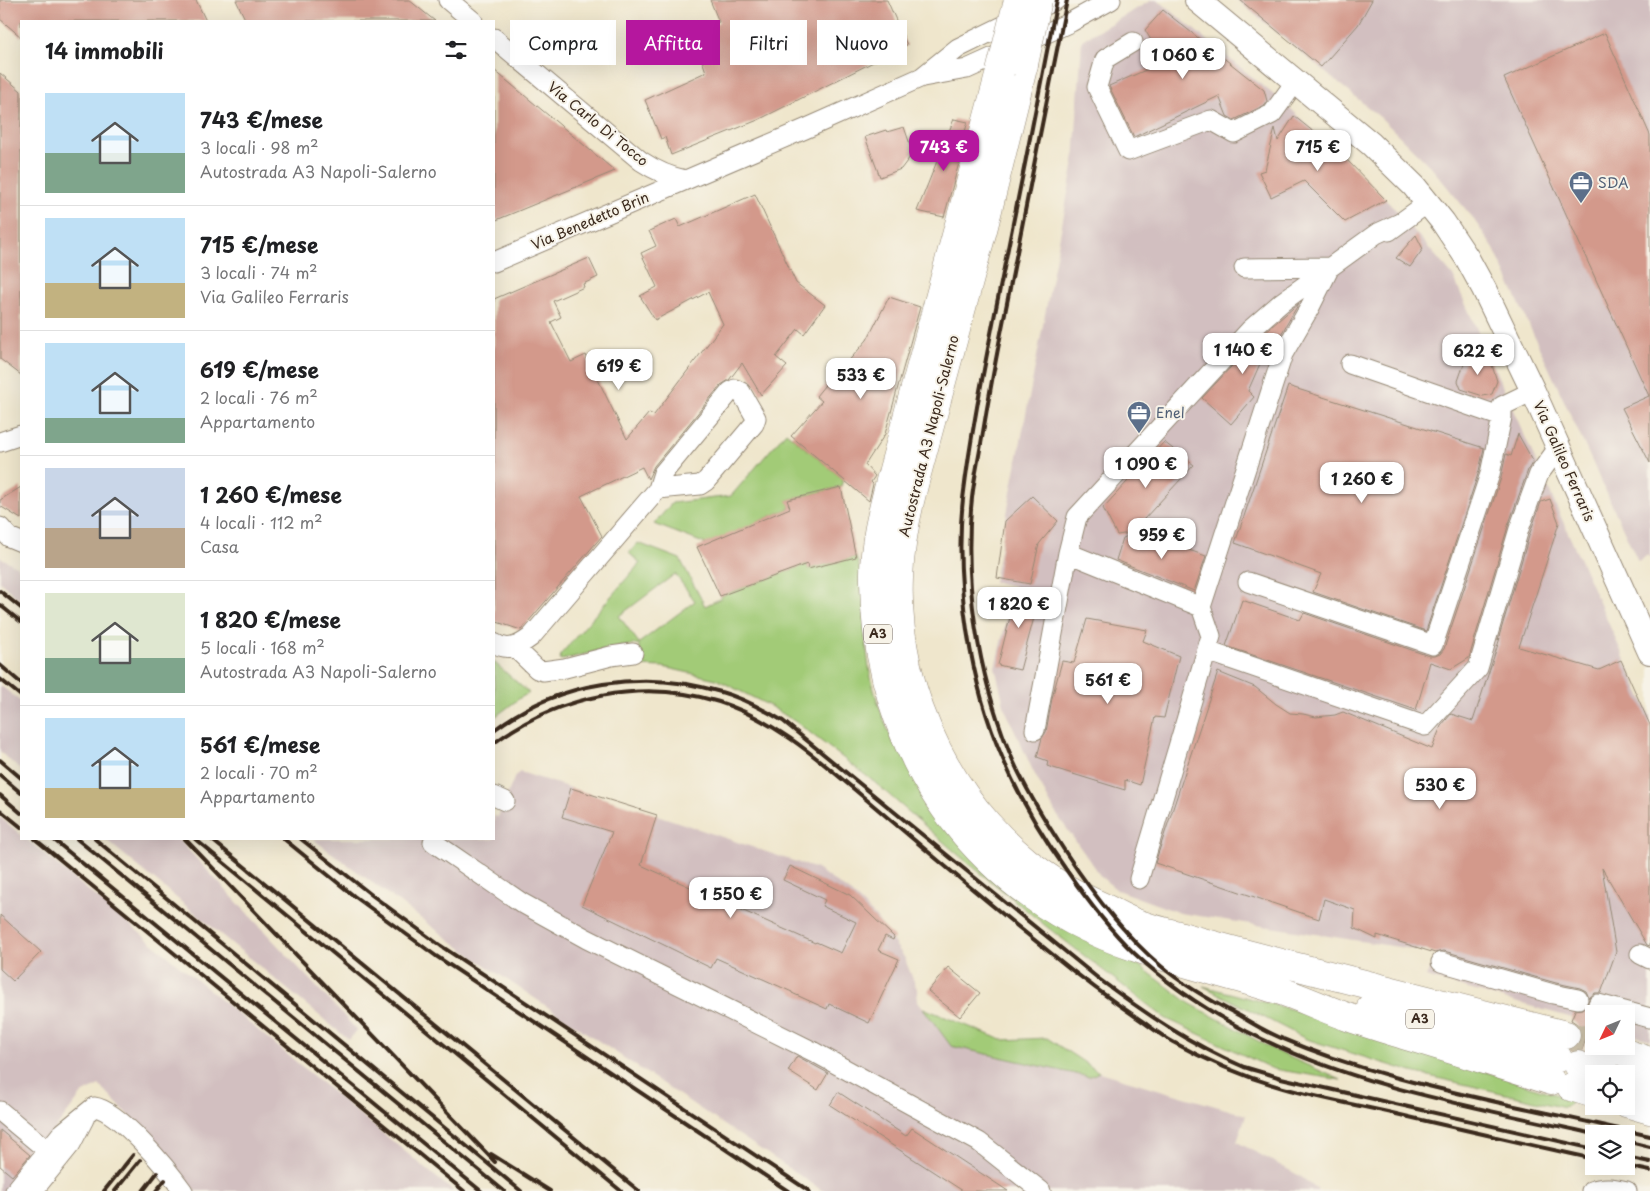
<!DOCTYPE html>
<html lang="it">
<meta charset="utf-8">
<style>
:root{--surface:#fff;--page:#f6f6f6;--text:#202124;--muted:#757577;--line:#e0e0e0;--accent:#b5179e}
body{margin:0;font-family:"Playpen Sans",sans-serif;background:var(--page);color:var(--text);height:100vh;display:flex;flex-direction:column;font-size:19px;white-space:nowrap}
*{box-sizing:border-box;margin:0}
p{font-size:16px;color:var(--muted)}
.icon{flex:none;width:28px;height:28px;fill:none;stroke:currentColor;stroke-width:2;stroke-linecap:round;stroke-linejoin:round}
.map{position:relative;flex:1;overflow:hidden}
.drawer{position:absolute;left:20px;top:20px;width:475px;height:820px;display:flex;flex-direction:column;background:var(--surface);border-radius:0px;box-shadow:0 5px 20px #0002}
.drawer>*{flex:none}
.hud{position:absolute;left:510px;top:20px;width:475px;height:45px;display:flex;gap:10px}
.needle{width:32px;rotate:227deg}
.controls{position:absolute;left:1585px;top:1005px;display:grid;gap:10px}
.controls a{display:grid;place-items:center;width:50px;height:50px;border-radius:0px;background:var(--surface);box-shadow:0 5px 20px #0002;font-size:25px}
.price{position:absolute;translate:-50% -42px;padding:0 11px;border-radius:10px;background:#fff;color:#222;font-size:16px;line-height:32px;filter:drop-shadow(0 1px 2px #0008)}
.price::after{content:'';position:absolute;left:50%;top:30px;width:15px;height:11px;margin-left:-8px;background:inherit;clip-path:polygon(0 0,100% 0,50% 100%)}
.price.on{background:var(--accent);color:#fff}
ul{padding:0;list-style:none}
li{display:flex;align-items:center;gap:15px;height:125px;padding:0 25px}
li+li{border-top:1px solid var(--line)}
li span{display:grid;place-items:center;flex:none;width:140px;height:100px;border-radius:0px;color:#555}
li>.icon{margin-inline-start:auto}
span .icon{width:60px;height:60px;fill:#fffc;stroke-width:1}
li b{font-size:21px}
h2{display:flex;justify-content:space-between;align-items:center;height:60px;padding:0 25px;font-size:21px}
.tag{padding:0 18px;border-radius:0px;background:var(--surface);box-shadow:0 5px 20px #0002;font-size:18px;line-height:45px}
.tag.on{background:var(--accent);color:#fff}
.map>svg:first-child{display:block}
.industrial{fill:#d2bfc0}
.green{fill:#a2cb77;stroke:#6e7a4a;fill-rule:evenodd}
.building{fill:#d3998b}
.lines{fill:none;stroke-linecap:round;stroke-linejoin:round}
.highway-tunnel{stroke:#cbc0a9;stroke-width:28;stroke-dasharray:28 14;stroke-linecap:butt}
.minor-casing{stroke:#958875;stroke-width:21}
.major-casing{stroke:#958875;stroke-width:26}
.highway-casing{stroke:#958875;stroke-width:29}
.minor{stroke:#fff;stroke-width:19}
.major{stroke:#fff;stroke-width:24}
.highway{stroke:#fff;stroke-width:28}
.rail{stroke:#3b2a1e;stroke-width:4}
.highway-bridge-casing{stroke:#958875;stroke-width:29;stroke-linecap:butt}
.highway-bridge{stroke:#fff;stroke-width:28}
.labels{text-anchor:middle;stroke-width:4;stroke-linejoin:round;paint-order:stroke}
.shield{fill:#f7f3e8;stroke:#73665b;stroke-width:1}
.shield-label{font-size:12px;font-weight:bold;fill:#3b2a1e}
.street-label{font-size:14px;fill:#3b2a1e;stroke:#f7f3e8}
.service-label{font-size:14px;fill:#4e5e75;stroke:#f7f3e8;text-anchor:start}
</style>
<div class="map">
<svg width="1650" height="1191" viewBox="0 0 1650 1191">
<rect width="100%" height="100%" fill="#f7f3e8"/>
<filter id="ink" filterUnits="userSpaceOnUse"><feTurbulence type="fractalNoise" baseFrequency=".02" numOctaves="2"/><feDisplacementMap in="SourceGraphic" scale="10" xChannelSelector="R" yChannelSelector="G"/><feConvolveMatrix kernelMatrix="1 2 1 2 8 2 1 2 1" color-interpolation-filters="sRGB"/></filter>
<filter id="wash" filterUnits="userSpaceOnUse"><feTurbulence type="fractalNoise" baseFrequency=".0096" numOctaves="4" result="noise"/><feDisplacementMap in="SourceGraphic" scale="20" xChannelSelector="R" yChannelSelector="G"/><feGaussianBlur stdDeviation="1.12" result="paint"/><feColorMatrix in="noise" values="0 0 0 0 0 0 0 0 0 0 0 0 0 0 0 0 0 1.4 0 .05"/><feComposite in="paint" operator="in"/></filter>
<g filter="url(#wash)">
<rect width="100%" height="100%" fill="#efe6cc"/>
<path class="industrial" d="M1152,0H1158L1290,108L1396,210L1453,276L1650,716V1040L1626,1033V1014H1594V1024L1426,977L1437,953L1180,913L1117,890L1101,877L1055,812L1033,771L1005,709L995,667L1015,586L994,582L1074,162L1082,40Z
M1237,0H1650V558L1648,555L1638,561L1494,249L1472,217L1431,167L1381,118Z
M0,557L21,569V601L0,582Z
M0,685L21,702V770L0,752Z
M520,772L657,815L817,869L851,893L875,916L904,957L917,989L918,1001L951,1046L1089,1077L1099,1072L1246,1115L1237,1142L1300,1176L1319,1191H823L476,959L313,839H494V816L498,817L515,776Z
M0,817L21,835V839H26L453,1191H192L169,1157L99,1085L82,1094L48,1138L5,1191H0Z
M105,839H178L357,1030L349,1040Z"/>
<path class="green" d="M786,432L843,479L841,487L788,500L790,508L706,544L654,524L672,503L731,496Z
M638,543L680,559L705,606L721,598V596L807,564L808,569L856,557C859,566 863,577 864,587C865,608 864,630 867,652C870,685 881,714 894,744L1127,956L1189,1003L1280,1053L1341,1080L1273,1069L1165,1018L1047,927L962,858L873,781L796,722L770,706L716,679L663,667L639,666V644L605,649L562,660L560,659L561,654L640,563L629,553ZM675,574L695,601L639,643L619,616Z
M494,662L529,693L520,698L495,717L494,716Z
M1203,986L1294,1010L1573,1100L1565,1108L1412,1072L1306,1039Z
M923,1008L1002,1040L1047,1038L1099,1072L1089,1077L951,1046Z"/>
<g id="blocks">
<path class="building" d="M0,0H196L206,21H21V37L0,19Z
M236,0H409L435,21H246Z
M710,0H887L907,45L758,120L671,155L665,137L661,139L645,100L706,72L693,33L719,22Z
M1240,0H1372L1358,25L1321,67Z
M1163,10L1264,90L1267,101L1265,105L1234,120L1227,116L1219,96L1134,137L1109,86L1155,66L1149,54L1157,50L1145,30Z
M1605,33L1650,135V463L1622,408L1649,396L1504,78Z
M494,70L615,171L494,221Z
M0,73L21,91V375L0,359Z
M1294,116L1341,154L1386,200L1345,222L1304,181L1271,197L1259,172L1265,170L1275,128L1278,141Z
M954,119L968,122L961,144L964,145L944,217L917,211Z
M904,127L913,153L901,169L880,177L865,137L886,130L887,132Z
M755,194L796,283L825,305L804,334L798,329L776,357L787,366L761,395L742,363L729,380L721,385L654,466L648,479L642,467L581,496L602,536L521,630L494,621V299L589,258L598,277L583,284L584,287L553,301L561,317L551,322L571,362L586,355L627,439L649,413L654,415L723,324L708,292L655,320L640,296L657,287L641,253L656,246L649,231L676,219L680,227Z
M1416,235L1423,249L1410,267L1396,258Z
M889,297L920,307L885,434L865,465L875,476L871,482L873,484L869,501L791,436L822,401L816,396L829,380L831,381L867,340Z
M1299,303L1276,343L1266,350L1248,391L1254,397L1231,424L1202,398L1258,338Z
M1468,352L1490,359L1497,381L1492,394L1483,396L1461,389L1458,381Z
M1288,386L1484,448L1479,471L1426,631L1313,592L1321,574L1235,543Z
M1518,434L1533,461L1528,470L1508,526L1469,658L1451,669L1430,662L1416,710L1226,646L1242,600L1300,620L1304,613L1429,656H1435L1440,654L1444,649L1501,478L1506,454L1511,456Z
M1164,442L1194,465L1131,533L1117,535L1103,508Z
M21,487V519L0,506V500Z
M841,487L856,557L808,569L807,564L720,596L697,547L790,508L787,500Z
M1032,496L1058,521L1039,544L1030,584L997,578L1005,521Z
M1550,499L1559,523L1519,647L1599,670L1621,660L1650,725V946L1647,945L1602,868L1616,952L1601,993H1595L1589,998L1586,991L1580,988L1556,983L1444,951L1435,953L1377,935V939L1354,928L1355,910L1324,899L1319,919L1155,863L1218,672L1255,687L1276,704L1290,713L1303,714L1316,717L1335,715L1343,712L1432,749L1441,726L1451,714L1473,721L1500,638L1498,640L1530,533L1541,502Z
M1137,532L1206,556L1194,591L1116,560L1123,538Z
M1017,589L1040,595L1020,670L998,665Z
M1087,619L1147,630L1143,641L1179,656L1164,718L1155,717L1140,785L1125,780V790L1047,766L1048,761L1037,757L1042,738L1046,732L1052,698L1062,661L1074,663Z
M571,788L657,815L641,865L815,943L816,942L841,953L856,922L822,906L825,900L783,880L790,866L850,895L894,937L893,940L885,936L878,950L899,959L869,1023L829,1004L827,1009L792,993V992L716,958L711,968L582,905L612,832L562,817Z
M0,915L41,952L13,981L0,969Z
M948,967L980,993L960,1017L928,991Z
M1587,1005L1594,1016L1582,1050H1575L1572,1051L1571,1050L1578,1045L1581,1038V1030L1577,1024L1571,1020L1575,1010L1582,1009Z
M797,1056L828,1073L818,1090L788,1071Z
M838,1092L906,1136L912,1128L1008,1191H963L830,1105Z
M0,1130L30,1155L12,1176L0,1166Z"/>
</g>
</g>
<g filter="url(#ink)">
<use href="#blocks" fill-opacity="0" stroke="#958875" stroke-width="1"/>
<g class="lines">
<path class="highway-tunnel" d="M1566,1035L1585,1040"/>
<defs>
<path id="minor" d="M448,0L473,21
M494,38L641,161C656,171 669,177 686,180
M1133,42L1105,59L1097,87L1128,151L1211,120L1234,133L1272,114L1296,81
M923,77L967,69L1071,22L1111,0
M1389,231L1429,202
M494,262L805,129L922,77L958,48L1056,0
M1244,268L1330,267
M1350,364L1502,417
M0,442L21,435
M0,527L9,537L21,542
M1068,553L1201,607
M1248,582L1433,645L1490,474L1502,417V406L1533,391
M494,643C508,652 519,646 531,637L658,489L663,473L730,392L735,389L741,392L756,418L754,424L706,481L700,485L658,489
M514,647L537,669L543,671L565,668L611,656L633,653
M1207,651L1425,726L1478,668L1519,529L1539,474L1558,448
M1035,730L1068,553L1077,517L1250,330L1282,302L1376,234L1400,223
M494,796L505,801
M435,839L433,842L522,903L587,939L814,1052L979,1142L1041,1191
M1139,879L1211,636L1201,607L1283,354L1309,309L1328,271
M1640,954L1650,959
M1441,962L1553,994L1578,999
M1598,1004L1650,1018
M0,1111L48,1151
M15,1191L61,1134L94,1107C119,1110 168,1170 183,1191
M33,1191L71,1144L84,1119
M1591,1191C1604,1186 1614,1188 1627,1191"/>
<path id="major" d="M1197,0L1371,144L1414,186L1443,222L1467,258L1484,289L1533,391L1650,652"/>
<path id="highway" d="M1024,64L984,226L914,485C906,516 900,546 899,578C894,696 955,818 1055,882C1069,891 1084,898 1099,905C1112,911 1125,919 1139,924C1153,929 1168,932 1182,936C1222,948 1262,958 1302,968C1390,991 1478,1013 1566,1035
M1000,72L891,477C883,509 874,541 874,573C872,718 944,853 1073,921C1137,955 1210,968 1278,990C1300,997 1322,1008 1345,1016C1367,1024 1391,1031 1413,1038C1459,1052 1505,1066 1551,1081
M1371,1007L1456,1027L1558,1058
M1604,1046L1650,1061
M1578,1065L1606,1074
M1626,1081L1650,1089
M1571,1087L1594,1094
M1626,1103L1650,1110"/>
</defs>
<use href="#minor" class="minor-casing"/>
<use href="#major" class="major-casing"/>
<use href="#highway" class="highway-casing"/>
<use href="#minor" class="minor"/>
<use href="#major" class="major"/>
<use href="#highway" class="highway"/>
<path class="rail" d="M1057,0C1038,99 1018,199 998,298C985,364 971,432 963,499C954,581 970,684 1003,759C1020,799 1042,836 1067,871C1087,900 1109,929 1134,953C1167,984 1206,1010 1246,1031C1353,1087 1476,1107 1594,1134
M1067,0C1047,99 1027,199 1008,298C998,347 989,395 981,444C978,462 974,480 972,498C963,582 978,673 1009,751C1023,786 1045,821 1066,853C1093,894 1123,934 1161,966C1184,986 1213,1002 1240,1016C1253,1024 1267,1032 1281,1038C1353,1069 1429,1087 1505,1104C1553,1114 1602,1125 1650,1136
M0,591L21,608
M0,605L21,622
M0,665L21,683
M0,679L21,696
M494,730C558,681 645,669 721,692C743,698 763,709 783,721L1099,979C1146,1014 1190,1044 1244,1067C1256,1071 1269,1074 1281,1078L1594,1149
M494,743C557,696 642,678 719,702C779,721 827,767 874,806C933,856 991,906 1052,954C1081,978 1111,1000 1142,1021C1152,1028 1162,1036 1173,1042C1207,1061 1245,1077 1283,1088C1319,1098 1356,1105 1392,1113C1459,1129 1527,1144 1594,1159
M0,760L21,778
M0,775L21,793
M0,795L21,813
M0,810L21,827
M35,839L464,1191
M53,839L481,1191
M77,839L504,1191
M95,839L521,1191
M185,839L495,1162
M195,839L621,1191
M211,839L639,1191
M284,839L354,896L436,956L788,1191
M301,839L373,896L441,946L809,1191
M1626,1141L1650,1147
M491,1154L550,1191
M1626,1157L1650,1162
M1626,1166L1650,1171
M104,1191L133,1155
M115,1191L140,1160
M143,1191L157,1173
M156,1191L165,1180"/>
<defs>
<path id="highway-bridge" d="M1024,64L1038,0
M1000,72L1018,0"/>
</defs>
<use href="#highway-bridge" class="highway-bridge-casing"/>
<use href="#highway-bridge" class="highway-bridge"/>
</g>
</g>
<defs>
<symbol id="office-pin" viewBox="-11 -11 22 30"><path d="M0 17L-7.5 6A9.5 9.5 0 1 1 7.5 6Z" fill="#5c6f8a" stroke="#f7f3e8"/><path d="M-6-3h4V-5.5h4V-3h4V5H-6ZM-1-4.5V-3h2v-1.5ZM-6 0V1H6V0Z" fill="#fff"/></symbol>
</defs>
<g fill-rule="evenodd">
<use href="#office-pin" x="1567" y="169" width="28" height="38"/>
<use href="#office-pin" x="1125" y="399" width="28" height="38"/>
</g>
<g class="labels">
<g class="shield">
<rect x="864" y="624.5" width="28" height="19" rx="4"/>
<rect x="1406" y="1009.5" width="28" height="19" rx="4"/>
</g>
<g class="shield-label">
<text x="878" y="638">A3</text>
<text x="1420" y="1023">A3</text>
</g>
<g class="street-label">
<text transform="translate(598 124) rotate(39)" y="5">Via Carlo Di Tocco</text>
<text transform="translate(590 221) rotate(-23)" y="5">Via Benedetto Brin</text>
<text transform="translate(929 436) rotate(-76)" y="5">Autostrada A3 Napoli-Salerno</text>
<text transform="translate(1564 461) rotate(66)" y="5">Via Galileo Ferraris</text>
</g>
<g class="service-label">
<text x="1598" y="188">SDA</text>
<text x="1156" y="418">Enel</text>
</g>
</g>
</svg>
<div class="controls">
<a><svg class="needle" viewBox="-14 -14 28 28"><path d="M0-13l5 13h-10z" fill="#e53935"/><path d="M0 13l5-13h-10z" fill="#757577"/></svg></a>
<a><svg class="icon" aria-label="locate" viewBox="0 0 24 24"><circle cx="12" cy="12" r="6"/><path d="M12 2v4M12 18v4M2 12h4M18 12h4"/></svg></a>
<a><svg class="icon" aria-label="layers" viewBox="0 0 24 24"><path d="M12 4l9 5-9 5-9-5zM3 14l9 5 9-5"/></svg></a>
</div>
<b class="price" style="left:1183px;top:80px">1 060 €</b>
<b class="price on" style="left:944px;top:172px">743 €</b>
<b class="price" style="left:1318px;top:172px">715 €</b>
<b class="price" style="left:1243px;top:375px">1 140 €</b>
<b class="price" style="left:1478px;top:376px">622 €</b>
<b class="price" style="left:619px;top:391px">619 €</b>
<b class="price" style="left:861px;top:400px">533 €</b>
<b class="price" style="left:1146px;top:489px">1 090 €</b>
<b class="price" style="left:1362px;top:504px">1 260 €</b>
<b class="price" style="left:1162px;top:560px">959 €</b>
<b class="price" style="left:1019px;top:629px">1 820 €</b>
<b class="price" style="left:1108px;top:705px">561 €</b>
<b class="price" style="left:1440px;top:810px">530 €</b>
<b class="price" style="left:731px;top:919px">1 550 €</b>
<div class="hud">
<a class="tag">Compra</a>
<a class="tag on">Affitta</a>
<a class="tag">Filtri</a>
<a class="tag">Nuovo</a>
</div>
<section class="drawer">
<h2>14 immobili<svg class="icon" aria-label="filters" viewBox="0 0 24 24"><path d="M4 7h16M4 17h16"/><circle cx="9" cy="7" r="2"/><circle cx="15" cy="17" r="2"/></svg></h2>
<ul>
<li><span style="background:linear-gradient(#bfe0f5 60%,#7fa58c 0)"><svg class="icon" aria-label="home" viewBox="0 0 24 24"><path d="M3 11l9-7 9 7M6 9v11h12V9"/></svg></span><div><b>743 €/mese</b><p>3 locali · 98 m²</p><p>Autostrada A3 Napoli-Salerno</p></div></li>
<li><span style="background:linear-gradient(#bfe0f5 65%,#c2b280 0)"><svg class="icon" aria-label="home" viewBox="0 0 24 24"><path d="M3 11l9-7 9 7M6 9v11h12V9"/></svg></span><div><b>715 €/mese</b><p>3 locali · 74 m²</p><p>Via Galileo Ferraris</p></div></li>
<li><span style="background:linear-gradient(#bfe0f5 75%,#7fa58c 0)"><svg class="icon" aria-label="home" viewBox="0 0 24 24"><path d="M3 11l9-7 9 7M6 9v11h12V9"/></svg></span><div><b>619 €/mese</b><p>2 locali · 76 m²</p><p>Appartamento</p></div></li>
<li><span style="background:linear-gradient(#c9d6e8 60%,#b9a48a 0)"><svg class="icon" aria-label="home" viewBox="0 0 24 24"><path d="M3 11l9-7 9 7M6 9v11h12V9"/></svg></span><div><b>1 260 €/mese</b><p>4 locali · 112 m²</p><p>Casa</p></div></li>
<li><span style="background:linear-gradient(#dfe7d0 65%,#7fa58c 0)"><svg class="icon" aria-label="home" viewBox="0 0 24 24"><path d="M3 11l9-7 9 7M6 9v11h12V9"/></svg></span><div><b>1 820 €/mese</b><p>5 locali · 168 m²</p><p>Autostrada A3 Napoli-Salerno</p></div></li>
<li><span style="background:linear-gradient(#bfe0f5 70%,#c2b280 0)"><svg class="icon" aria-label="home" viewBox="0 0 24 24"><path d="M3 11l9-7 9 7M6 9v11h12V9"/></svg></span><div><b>561 €/mese</b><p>2 locali · 70 m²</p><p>Appartamento</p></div></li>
</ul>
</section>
</div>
